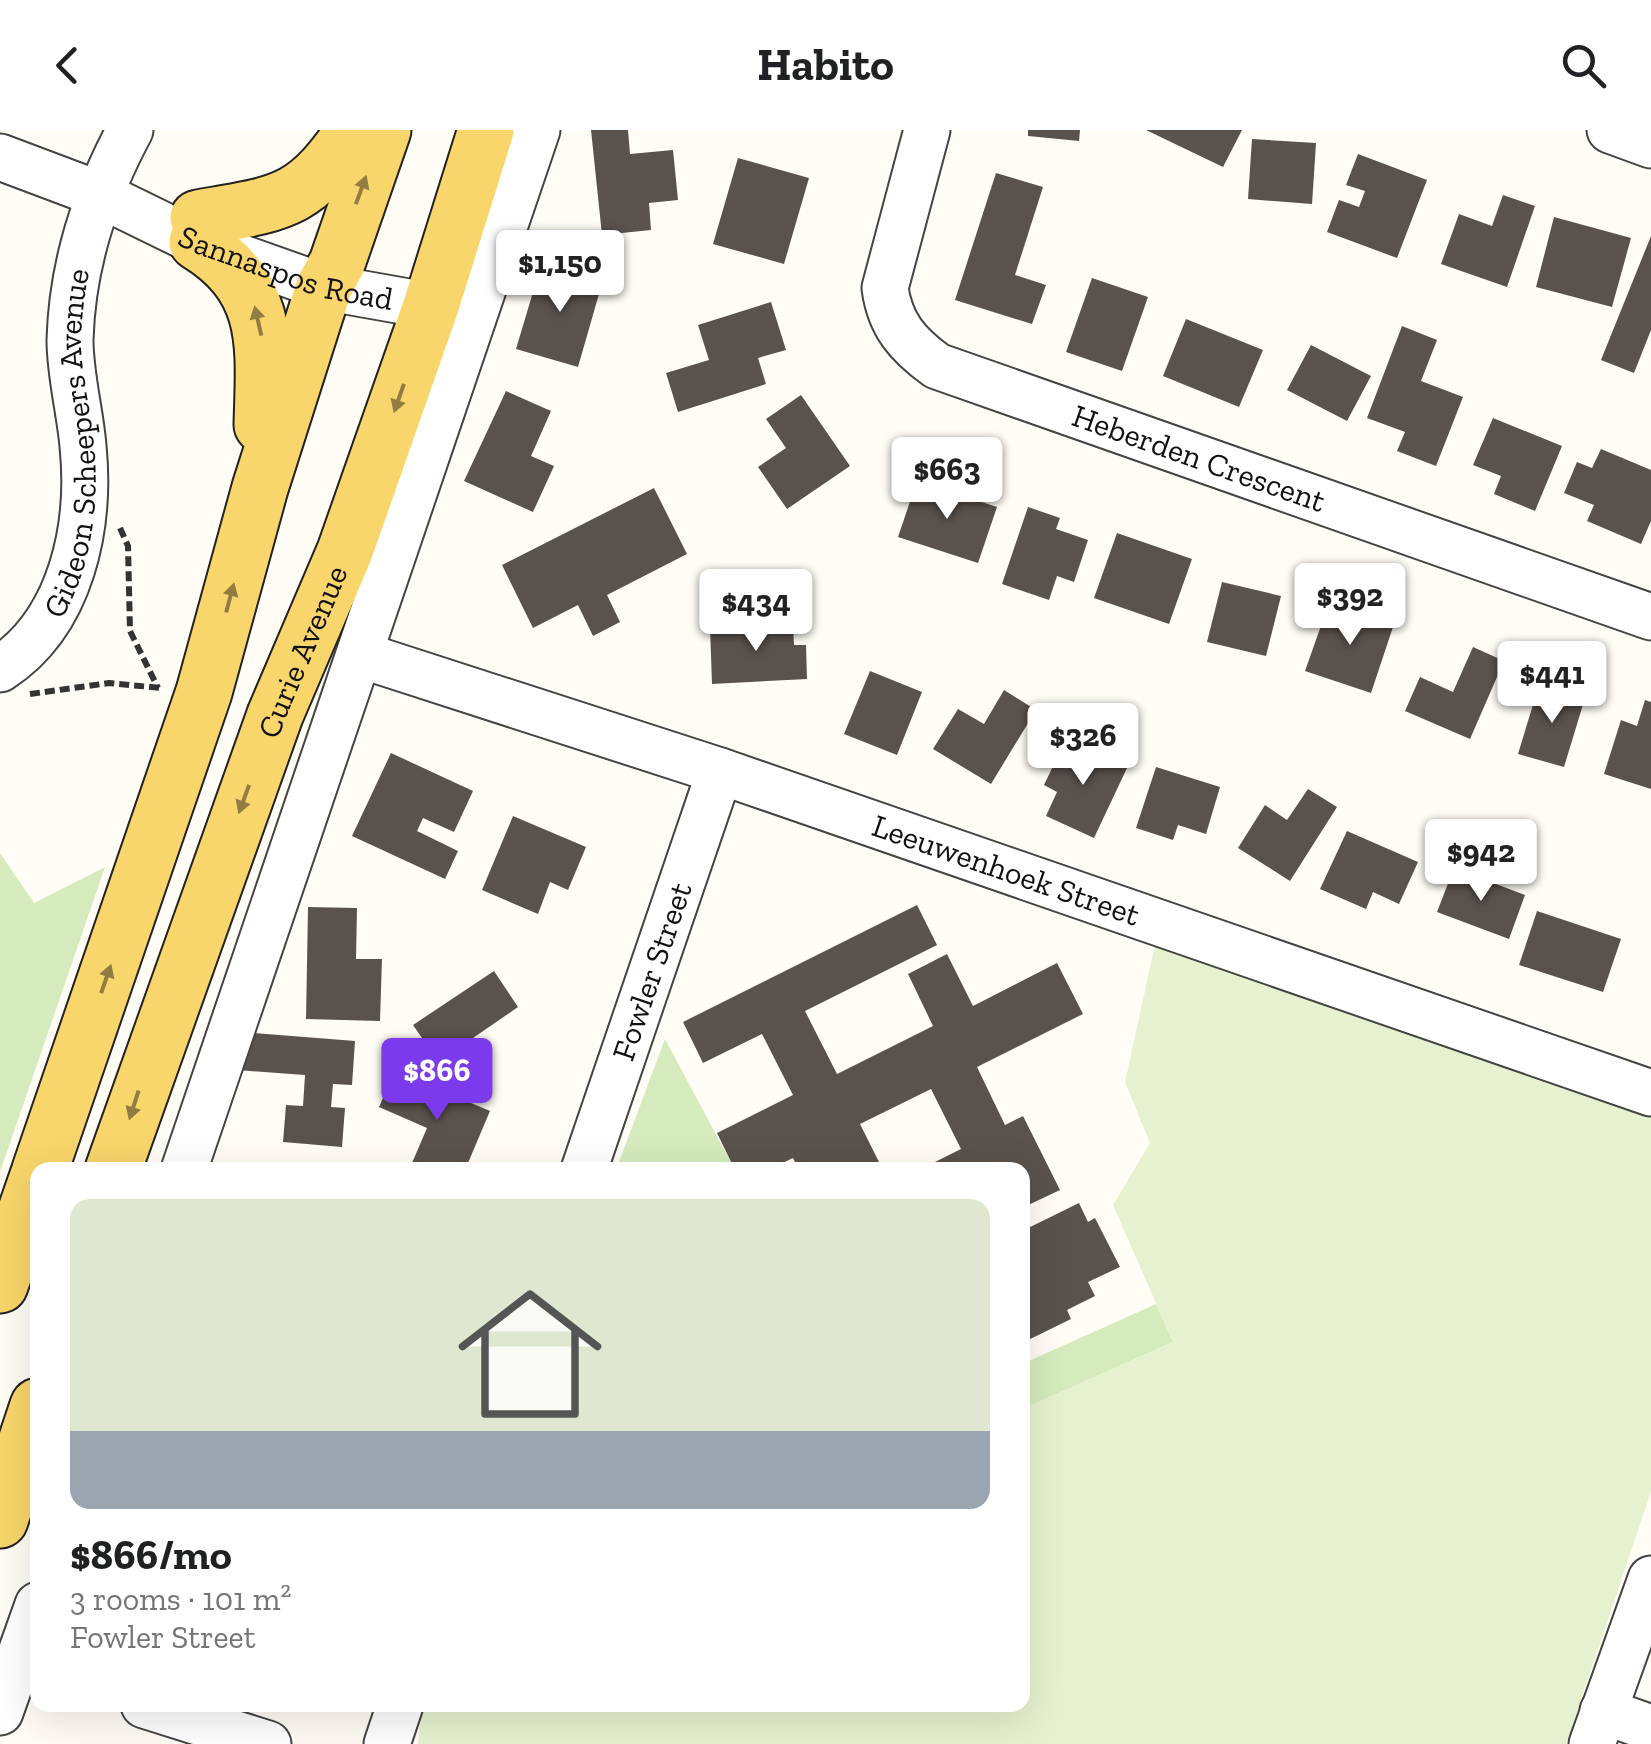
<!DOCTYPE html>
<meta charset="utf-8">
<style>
:root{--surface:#fff;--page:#f6f6f6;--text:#202124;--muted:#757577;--accent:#7c3aed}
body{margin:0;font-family:"Zilla Slab",serif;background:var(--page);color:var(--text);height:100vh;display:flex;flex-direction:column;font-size:38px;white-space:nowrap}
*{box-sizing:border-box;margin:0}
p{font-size:32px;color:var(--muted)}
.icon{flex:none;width:55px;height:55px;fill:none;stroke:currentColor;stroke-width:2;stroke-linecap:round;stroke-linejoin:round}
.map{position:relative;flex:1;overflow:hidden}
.side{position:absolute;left:30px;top:1032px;width:1000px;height:550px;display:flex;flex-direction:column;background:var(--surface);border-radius:20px;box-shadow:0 10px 40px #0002}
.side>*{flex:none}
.price{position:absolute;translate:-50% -85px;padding:0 22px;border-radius:10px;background:#fff;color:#222;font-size:32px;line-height:65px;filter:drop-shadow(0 2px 5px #0008)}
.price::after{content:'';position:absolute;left:50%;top:60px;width:30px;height:22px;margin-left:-15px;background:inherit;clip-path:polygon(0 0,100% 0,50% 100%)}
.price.current{background:var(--accent);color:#fff}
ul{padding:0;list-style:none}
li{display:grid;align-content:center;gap:20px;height:530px;padding:0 40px}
li span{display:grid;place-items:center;height:310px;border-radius:20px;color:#555}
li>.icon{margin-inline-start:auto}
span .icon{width:180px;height:180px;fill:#fffc;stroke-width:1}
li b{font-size:42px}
header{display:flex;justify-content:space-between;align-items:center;height:130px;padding:0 40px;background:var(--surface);font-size:45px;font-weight:700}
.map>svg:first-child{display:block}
.green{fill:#d5ebbd}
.pitch{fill:#e6f2cf}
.building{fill:#5a524d}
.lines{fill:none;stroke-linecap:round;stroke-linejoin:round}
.minor-casing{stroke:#444;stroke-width:49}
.major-casing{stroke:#222;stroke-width:59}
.path{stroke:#333;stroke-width:6;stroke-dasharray:10 5;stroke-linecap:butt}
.minor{stroke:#fff;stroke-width:45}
.major{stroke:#f9d66b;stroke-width:55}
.oneway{fill:#917d42}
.labels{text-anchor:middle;stroke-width:10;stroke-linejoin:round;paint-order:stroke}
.street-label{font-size:32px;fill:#111;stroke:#fff}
</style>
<header><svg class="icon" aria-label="back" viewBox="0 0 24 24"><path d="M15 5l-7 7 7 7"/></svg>Habito<svg class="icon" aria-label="search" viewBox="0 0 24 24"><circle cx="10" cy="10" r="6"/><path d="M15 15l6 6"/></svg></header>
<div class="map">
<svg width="1651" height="1614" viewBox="0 0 1651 1614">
<rect width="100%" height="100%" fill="#fffdf5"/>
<path class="green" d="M0,723L34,773L105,737L0,1042Z
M665,909L735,1040H616Z
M1156,1174L1173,1212L1023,1279L1022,1234Z"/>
<path class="pitch" d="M1155,815L1651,985V1362L1566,1614H418L422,1575H1022L1023,1279L1173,1212L1113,1075L1150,1013L1125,952Z"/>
<path class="building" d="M591,0H628L630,24L673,20L678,70L649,73L651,100L602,105Z
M1028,0H1080L1079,11L1028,6Z
M1146,0H1242L1223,37Z
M1252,9L1316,13L1312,74L1248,69Z
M1358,24L1427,50L1397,128L1327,102L1339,70L1359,77L1365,61L1346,55Z
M738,28L809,48L784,134L713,114Z
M996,43L1043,57L1015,145L1046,155L1032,194L955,170Z
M1503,65L1535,76L1507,157L1441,134L1459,84L1492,96Z
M1554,87L1631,108L1612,177L1536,157Z
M1651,106V200L1634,243L1601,230Z
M542,132L603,150L578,237L516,219Z
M1092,148L1148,167L1122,241L1066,222Z
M771,172L786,220L758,228L766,254L678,282L666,243L709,230L698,195Z
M1186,189L1263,220L1239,277L1163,246Z
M1402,196L1437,210L1421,251L1463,267L1436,336L1397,321L1405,302L1367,288Z
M1311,215L1371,246L1347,291L1287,260Z
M506,261L551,281L531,326L554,336L533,382L464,351Z
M801,265L850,336L787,379L758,337L786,318L766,289Z
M1493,288L1562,316L1535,381L1494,364L1501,346L1473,335Z
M1601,319L1651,340V391L1641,414L1587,391L1594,375L1564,363L1577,332L1592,338Z
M917,351L997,377L978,433L898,407Z
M654,358L687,424L607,465L620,492L593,506L578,475L533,498L502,435Z
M1028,377L1060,388L1056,399L1088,410L1074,452L1057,446L1049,470L1002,454Z
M1117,403L1192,429L1169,494L1094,468Z
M1222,452L1281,466L1266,526L1207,512Z
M1329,473L1394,494L1371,563L1305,541Z
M793,494L794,515H806L807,549L712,554L710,497Z
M1473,517L1504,531L1470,609L1405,581L1420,547L1453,562Z
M870,541L922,562L897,625L844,604Z
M1539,555L1585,568L1564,637L1518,624Z
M1004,560L1036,580L991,654L933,619L958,579L984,594Z
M1645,570L1651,572V659L1604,644L1621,590L1637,596Z
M1066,609L1127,638L1094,708L1046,686L1057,662L1044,655Z
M391,623L473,661L454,702L423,688L417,701L458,721L445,749L352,706Z
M1156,637L1220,657L1206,704L1178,695L1173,710L1136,698Z
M1308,659L1337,677L1290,751L1238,718L1265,675L1287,690Z
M513,686L586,717L568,760L550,752L538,784L482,760Z
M1347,701L1418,732L1399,774L1373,762L1366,779L1320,759Z
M1454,738L1525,765L1509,809L1437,782Z
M917,775L937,815L805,881L837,944L933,896L908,844L947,824L973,876L1057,833L1083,884L977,937L1005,995L1023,986L1060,1060L1022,1078V1040H919L961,1019L931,959L860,994L883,1040H799L793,1028L768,1040H735L717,1003L793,965L762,904L703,933L683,892Z
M308,777L357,778L356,829H382L380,891L306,889Z
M1537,781L1621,809L1603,862L1519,835Z
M494,841L518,877L473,908L485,926L451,950L413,895Z
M240,902L355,911L352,955L333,954L331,977L345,978L342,1017L283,1012L286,975L303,976L305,945L237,940Z
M395,941L490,981L465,1040H409L427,998L379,977Z
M1079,1073L1088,1092L1095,1088L1120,1137L1088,1152L1095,1166L1067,1180L1071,1189L1022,1213V1101Z"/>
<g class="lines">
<defs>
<g id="minor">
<path id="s1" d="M927,0L885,158C890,195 908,215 937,236L1651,487"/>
<path d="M1610,0L1651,15"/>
<path id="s2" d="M0,27L101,65L197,112L324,157L431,176"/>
<path id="s3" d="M361,525L720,641L1651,963"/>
<path id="s4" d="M0,539C72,492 91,396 83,316C80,281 70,245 70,210C72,137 95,65 130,0"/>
<path d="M184,1040L537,0"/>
<path id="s5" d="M584,1040L720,641"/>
<path d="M144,1575L268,1614"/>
<path d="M1603,1581L1651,1598"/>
<path d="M0,1582L38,1475"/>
<path d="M387,1614L400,1575"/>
<path d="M1592,1614L1651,1449"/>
</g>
<g id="major">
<path d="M198,88C283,73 304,74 354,0"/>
<path d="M197,112C272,158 264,217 262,295"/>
<path d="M40,1040L204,562L260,358L324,157L337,133L383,0"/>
<path id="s6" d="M113,1040L275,585L345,421L431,176L486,0"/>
<path d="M0,1155L38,1046"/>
<path d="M0,1390L38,1276"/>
</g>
</defs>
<use href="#minor" class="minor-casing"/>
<use href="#major" class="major-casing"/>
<path class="path" d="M120,398L128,416L130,501L158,558
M30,564L109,553L161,558"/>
<use href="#minor" class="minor"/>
<use href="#major" class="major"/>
</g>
<defs><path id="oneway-solid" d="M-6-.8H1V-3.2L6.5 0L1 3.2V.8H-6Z" transform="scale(2.5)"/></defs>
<g class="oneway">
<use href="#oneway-solid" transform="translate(361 60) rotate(-70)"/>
<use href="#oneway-solid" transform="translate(258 191) rotate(-103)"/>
<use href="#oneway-solid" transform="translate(399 268) rotate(109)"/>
<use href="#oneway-solid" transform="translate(230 468) rotate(-75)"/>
<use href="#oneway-solid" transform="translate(244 669) rotate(110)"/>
<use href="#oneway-solid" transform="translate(106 849) rotate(-71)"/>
<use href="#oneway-solid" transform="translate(134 975) rotate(108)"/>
</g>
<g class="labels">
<g class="street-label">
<text dy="11" stroke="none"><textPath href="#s2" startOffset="308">Sannaspos Road</textPath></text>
<text dy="11" stroke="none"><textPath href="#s4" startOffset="252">Gideon Scheepers Avenue</textPath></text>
<text dy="11" stroke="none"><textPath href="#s1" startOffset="538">Heberden Crescent</textPath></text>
<text dy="11" stroke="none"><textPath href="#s6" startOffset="552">Curie Avenue</textPath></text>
<text dy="11" stroke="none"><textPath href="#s3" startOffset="680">Leeuwenhoek Street</textPath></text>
<text dy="11" stroke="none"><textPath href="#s5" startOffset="210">Fowler Street</textPath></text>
</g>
</g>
</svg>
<b class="price" style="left:560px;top:185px">$1,150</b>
<b class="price" style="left:947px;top:392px">$663</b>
<b class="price" style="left:1350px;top:518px">$392</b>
<b class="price" style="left:756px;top:524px">$434</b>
<b class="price" style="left:1552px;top:596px">$441</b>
<b class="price" style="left:1083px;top:658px">$326</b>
<b class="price" style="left:1481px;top:774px">$942</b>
<b class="price current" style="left:437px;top:993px">$866</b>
<section class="side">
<ul>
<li><span style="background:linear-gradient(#dfe7d0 75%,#9aa5b1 0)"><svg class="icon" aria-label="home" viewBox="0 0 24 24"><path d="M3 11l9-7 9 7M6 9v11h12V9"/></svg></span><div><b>$866/mo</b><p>3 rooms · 101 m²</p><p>Fowler Street</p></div></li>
</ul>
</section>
</div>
